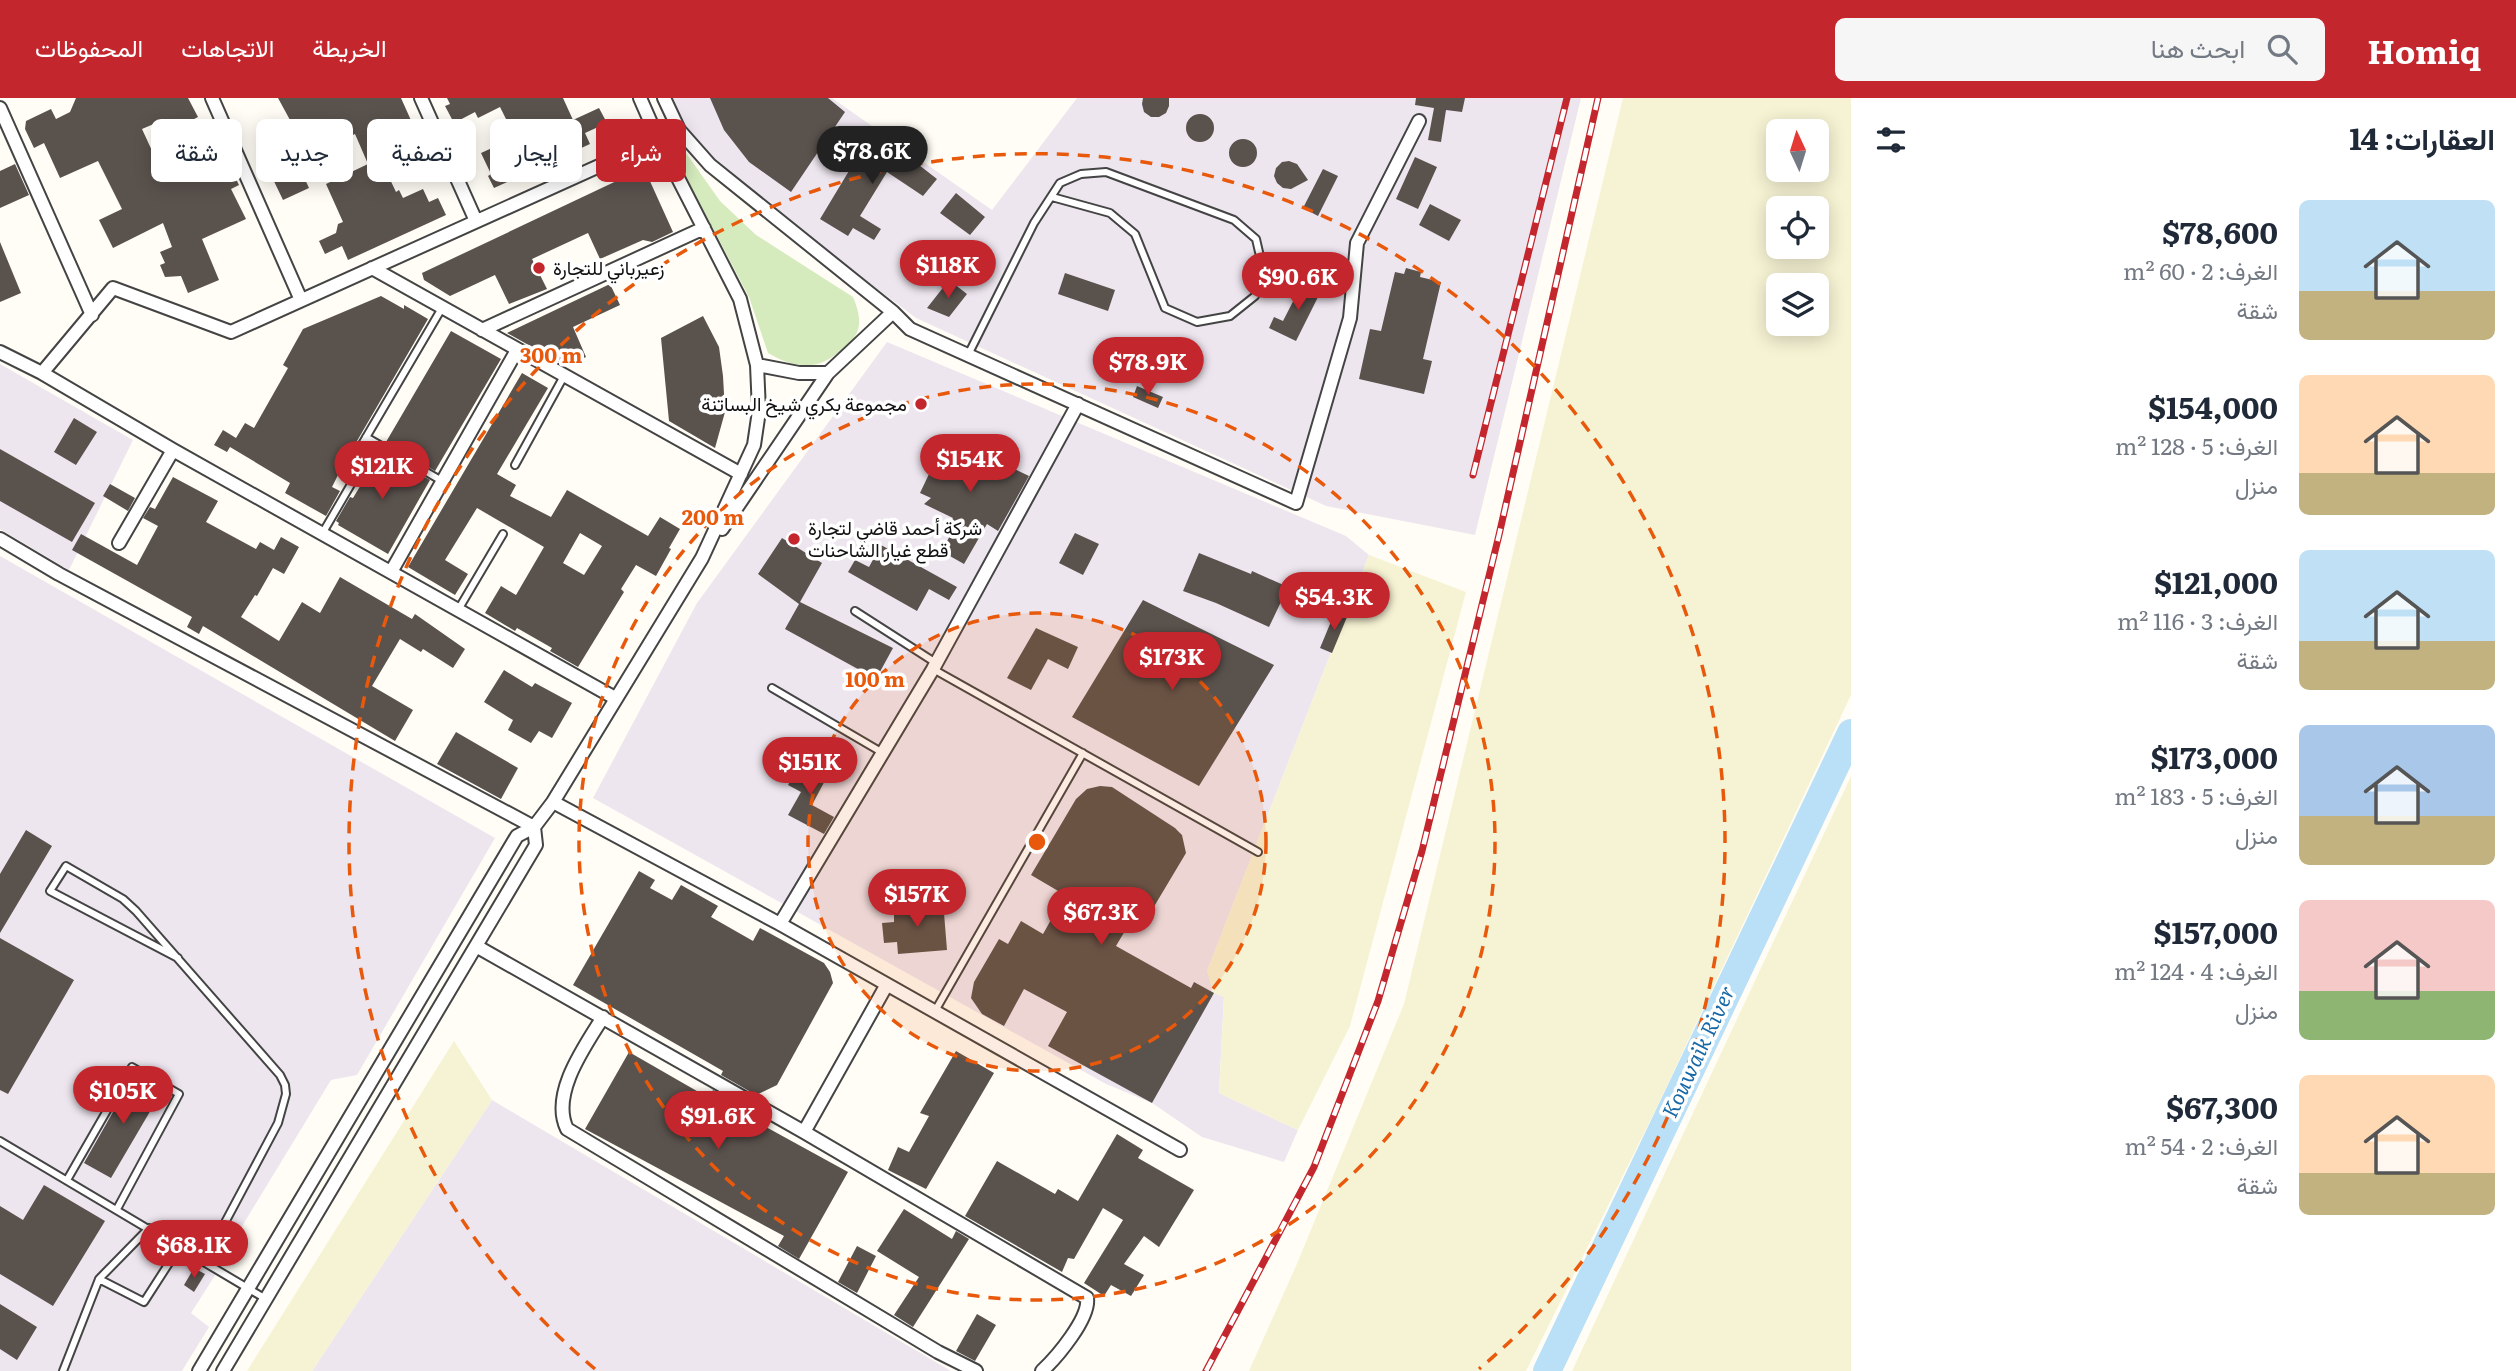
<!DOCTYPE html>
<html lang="ar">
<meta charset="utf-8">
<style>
:root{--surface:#fff;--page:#f6f6f7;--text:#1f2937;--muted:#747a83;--accent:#c4262e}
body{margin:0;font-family:Literata,Vazirmatn,serif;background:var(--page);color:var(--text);direction:rtl;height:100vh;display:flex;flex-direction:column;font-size:26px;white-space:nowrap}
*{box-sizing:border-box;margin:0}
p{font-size:23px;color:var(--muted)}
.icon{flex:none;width:38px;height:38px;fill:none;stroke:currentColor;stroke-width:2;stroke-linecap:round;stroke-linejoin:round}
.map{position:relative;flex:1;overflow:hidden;direction:ltr}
.sheet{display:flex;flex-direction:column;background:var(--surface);width:665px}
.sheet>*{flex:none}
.hud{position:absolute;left:21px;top:21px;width:665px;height:63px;direction:rtl;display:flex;gap:14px}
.needle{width:46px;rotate:356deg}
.controls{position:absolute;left:1766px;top:21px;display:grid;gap:14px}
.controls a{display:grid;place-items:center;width:63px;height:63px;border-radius:10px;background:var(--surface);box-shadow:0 4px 18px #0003;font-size:35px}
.price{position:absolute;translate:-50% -60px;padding:0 16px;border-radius:24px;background:var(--accent);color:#fff;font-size:23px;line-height:46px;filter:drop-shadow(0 2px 4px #0008)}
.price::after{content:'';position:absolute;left:50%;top:42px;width:21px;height:16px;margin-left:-10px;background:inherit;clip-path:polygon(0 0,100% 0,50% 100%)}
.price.on{background:#222;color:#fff}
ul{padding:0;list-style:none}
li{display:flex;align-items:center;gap:21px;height:175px;padding:0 21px}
li span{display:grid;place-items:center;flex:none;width:196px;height:140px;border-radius:10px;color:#555}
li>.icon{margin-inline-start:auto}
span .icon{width:84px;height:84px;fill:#fffc;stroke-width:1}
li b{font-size:30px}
h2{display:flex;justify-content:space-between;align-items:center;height:84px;padding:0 21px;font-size:30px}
.pill{padding:0 24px;border-radius:10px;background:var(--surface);box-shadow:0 4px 18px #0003;font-size:24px;line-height:63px}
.pill.on{background:var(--accent);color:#fff}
header{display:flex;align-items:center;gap:42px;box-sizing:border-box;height:98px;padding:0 35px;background:var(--accent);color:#fff}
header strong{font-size:33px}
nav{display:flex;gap:38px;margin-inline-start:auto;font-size:24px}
.search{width:490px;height:63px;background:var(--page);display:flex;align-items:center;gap:18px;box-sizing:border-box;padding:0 24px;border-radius:10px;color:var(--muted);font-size:26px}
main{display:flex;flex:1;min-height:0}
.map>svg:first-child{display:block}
.industrial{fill:#eee6ef}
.farmland{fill:#f6f3d4;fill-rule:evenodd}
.green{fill:#d5ebbd}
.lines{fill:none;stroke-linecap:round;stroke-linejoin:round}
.river{stroke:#b9e0f7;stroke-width:28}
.building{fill:#5a524d;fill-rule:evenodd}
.lane-casing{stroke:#444;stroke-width:10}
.street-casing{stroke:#444;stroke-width:16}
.lane{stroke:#fff;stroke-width:6}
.street{stroke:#fff;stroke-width:12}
.rail-casing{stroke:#c4262e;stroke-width:7}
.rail{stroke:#fff;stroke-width:4.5;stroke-dasharray:13;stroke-linecap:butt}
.ring{fill:none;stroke:#e8590c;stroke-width:3.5;stroke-dasharray:12 9}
.poi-dot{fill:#c4262e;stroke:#fff;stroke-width:2.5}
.labels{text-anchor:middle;stroke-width:7;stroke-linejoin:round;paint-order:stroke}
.poi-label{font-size:19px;fill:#111;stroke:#fff;text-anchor:start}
.water-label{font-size:21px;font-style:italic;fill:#1768a6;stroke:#fff}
.centre{fill:#e8590c;stroke:#fff;stroke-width:3.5}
.ring-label{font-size:21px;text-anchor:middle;font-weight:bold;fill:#e8590c;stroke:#fff;stroke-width:7;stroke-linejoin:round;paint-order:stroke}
</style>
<header>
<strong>Homiq</strong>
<div class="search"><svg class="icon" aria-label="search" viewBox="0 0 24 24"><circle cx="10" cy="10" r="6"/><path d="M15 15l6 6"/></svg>ابحث هنا</div>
<nav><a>الخريطة</a><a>الاتجاهات</a><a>المحفوظات</a></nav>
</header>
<main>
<section class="sheet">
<h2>العقارات: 14<svg class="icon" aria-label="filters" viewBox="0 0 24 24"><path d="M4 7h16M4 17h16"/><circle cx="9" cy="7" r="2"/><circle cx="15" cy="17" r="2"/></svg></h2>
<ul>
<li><span style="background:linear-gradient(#bfe0f5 65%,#c2b280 0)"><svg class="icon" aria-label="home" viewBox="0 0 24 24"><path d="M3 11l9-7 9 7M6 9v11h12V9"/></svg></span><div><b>$78,600</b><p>الغرف: 2 · 60 m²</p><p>شقة</p></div></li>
<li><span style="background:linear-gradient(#ffd9b3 70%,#c2b280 0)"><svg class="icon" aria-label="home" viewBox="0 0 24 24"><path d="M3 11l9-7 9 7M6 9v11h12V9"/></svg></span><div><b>$154,000</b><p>الغرف: 5 · 128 m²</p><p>منزل</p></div></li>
<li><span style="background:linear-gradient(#bfe0f5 65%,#c2b280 0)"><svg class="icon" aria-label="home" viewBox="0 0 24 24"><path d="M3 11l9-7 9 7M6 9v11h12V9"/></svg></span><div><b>$121,000</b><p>الغرف: 3 · 116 m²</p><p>شقة</p></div></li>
<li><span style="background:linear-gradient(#a9c7e8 65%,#c2b280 0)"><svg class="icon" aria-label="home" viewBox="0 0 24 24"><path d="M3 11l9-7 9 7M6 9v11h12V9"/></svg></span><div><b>$173,000</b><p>الغرف: 5 · 183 m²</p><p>منزل</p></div></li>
<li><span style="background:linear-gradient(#f6c9c9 65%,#8fb573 0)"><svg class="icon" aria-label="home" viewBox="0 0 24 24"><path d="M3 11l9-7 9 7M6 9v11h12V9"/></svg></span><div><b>$157,000</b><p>الغرف: 4 · 124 m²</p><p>منزل</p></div></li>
<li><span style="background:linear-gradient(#ffd9b3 70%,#c2b280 0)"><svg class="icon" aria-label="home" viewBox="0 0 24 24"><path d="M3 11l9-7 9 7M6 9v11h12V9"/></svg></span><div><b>$67,300</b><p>الغرف: 2 · 54 m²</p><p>شقة</p></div></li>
</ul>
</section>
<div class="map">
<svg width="1851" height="1273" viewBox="0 0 1851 1273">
<rect width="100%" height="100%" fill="#fffdf5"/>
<path class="industrial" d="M672,0H832L992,112L1077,0H1581L1475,437L1326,408L916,220L698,56Z
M887,244L1346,438L1369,457L1207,873L1224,898L1219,995L1298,1032L1284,1064L1202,1039L1152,1005L1106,986L593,700L697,505Z
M0,266L133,342L69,472L0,431Z
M0,458L495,740L357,977L331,982L222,1161L214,1179L191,1215L209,1229L182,1273H0Z
M492,1002L951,1273H312Z"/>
<path class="farmland" d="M1623,0H1851V597L1655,1013L1526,1273H1249L1296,1168L1404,906ZM1778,33H1816V72H1778ZM1778,110H1816V149H1778ZM1778,187H1816V226H1778Z
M1369,457L1466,494L1350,928L1298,1032L1219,995L1224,899L1213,895L1207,873Z
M1851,678V1273H1572Z
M454,943L492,1002L312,1273H247Z"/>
<path class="green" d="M679,45L720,103L756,137L853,199C864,225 861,239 838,255C827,263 818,268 804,267C790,267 779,261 768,255L749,199L670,49Z"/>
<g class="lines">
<path class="river" d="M1547,1273L1851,635"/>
</g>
<path class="building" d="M76,0H188L198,19L169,34L163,22L142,31L165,81L179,75L182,83L219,66L225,78L233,75L239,87L231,91L246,121L202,141L219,182L188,195L181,178L165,179L160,167L165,165L160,154L172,149L163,125L113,150L99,122L122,111L98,63L60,80L44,45L34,50L25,31L26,23L51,11L56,21L70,14Z
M278,0H401L418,38L378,56L396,94L399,92L403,100L423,91L429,104L438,100L446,117L348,162L342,148L325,156L319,143L336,135L338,126L343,124L326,86L368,66L355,36L327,48L322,37L296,41L304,59L296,62L309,90L283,102L258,50L293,33L288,22H290Z
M447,0H563L573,22L599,10L607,25L585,35L590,46L494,90L488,78L491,76L481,55L492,50L495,56L518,45L500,9L478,20L475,14L454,25L445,8L450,6Z
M710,0H828L845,14L791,94L749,64L724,32Z
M1143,0H1169V8L1166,15L1159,19H1151L1144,14L1142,6Z
M1416,0H1465L1462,14L1446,12L1441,44L1428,42L1434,10L1415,7Z
M1186 30a14 14 0 1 1 28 0a14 14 0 1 1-28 0Z
M870,38L909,62L910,60L937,81L923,98L887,74L860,118L881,131L874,142L853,130L848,138L820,121Z
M1229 55a14 14 0 1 1 28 0a14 14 0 1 1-28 0Z
M1415,59L1437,69L1418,111L1396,101Z
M1289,63L1297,66L1308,82L1291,91L1283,90L1277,85L1274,78L1276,70L1282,64Z
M15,66L29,97L0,110V73Z
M644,70L673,134L652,144L643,142L600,161L588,135L532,161L547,191L509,206L495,177L450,198L424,182L422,175Z
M1323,71L1338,78L1318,118L1303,110Z
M956,95L985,119L970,137L940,115Z
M1430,106L1461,122L1449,143L1419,127Z
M0,144L21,195L0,204Z
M1406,170L1421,174L1420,179L1441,184L1423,261L1432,263L1424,296L1359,281L1370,231L1381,233L1395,174L1404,176Z
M1065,175L1115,192L1108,213L1058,196Z
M949,182L967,196L949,219L927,210Z
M1304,182L1322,191L1296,243L1269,230L1274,219L1283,223Z
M610,186L620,207L573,229L586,259L566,268L507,235Z
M381,198L404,211V207L428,221L343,367L332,389L340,393L326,418L285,395L290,385L230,349L227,354L214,347L223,332L236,340L245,325L254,330L288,270L283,267L303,231Z
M703,218L719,249L723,278L725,314L715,350L669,323L661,240Z
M451,233L501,261L435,373L386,344Z
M522,275L548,290L497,376L516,387L510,398L551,419L567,392L648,438L660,419L680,431L669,450L671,451L656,478L636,467L621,491L624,494L578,569L550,553L552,550L517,530L515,533L485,515L501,488L516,497L544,449L477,410L445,462L468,476L455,497L408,469ZM580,435L602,448L584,477L563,465Z
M1137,288L1163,299L1158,310L1133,299Z
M74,320L97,334L76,367L54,354Z
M947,338L1029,378L998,433L987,426L964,466L941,453L950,438L944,435L953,420L924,406L931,400L920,395Z
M367,349L379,356L380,354L430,382L388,456L338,427L339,425L336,423L350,399L353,400L370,372L358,364Z
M0,351L95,405L72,444L0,403Z
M173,379L218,403L206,424L256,451L260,444L274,452L281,439L299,449L284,476L273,470L257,498L255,497L241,519L279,543L302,504L320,515L340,479L412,521L415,516L465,551L453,570L423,551L421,554L400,541L372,588L413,612L395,643L203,528L199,536L187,529L192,519L72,452L81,436L137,467L158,428L143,420L150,409L155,411Z
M110,386L135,400L128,413L103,398Z
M1075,435L1099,446L1083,477L1059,465Z
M782,440L822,465L800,504L893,550L876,581L785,531L799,506L758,476Z
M881,447L957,489L949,502L929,491L917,513L848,474L855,462L869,469Z
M1199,455L1251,476L1252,473L1288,489L1269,529L1216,505L1183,493Z
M1143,502L1274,567L1199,688L1072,619Z
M1335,514L1347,519L1332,555L1320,550Z
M1036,530L1078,549L1068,571L1048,561L1031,592L1007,580Z
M504,572L532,589L535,585L572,605L552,640L539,633L531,645L508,632L513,622L484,604Z
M456,634L518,670L501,701L437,666Z
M803,661L829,675L812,707L834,719L824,736L788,717L801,694L788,687Z
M1100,688L1112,689L1175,730L1182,737L1186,755L1143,827L1132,821L1116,848L1191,890L1194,884L1214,895L1152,1005L1048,948L1067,914L1024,891L1004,928L982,916L971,900L974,884L999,841L1008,846L1021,823L1043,836L1065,797L1031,777L1076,701L1087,691Z
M26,732L52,748L0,835V776Z
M639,773L655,782L650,790L672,802L681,787L718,808L711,819L753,843L760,830L824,865L830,874L833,885L777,987L756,997L721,977L723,973L573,887Z
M935,803L936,815H944L947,852L898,856L897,844L884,845L882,825L894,824V816L908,815L907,805Z
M0,840L74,882L8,996L0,992Z
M956,953L994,975L926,1091L888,1072L898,1049L909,1054L929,1018L920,1015Z
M629,954L709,1000L713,992L768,1024L766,1029L848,1074L799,1161L778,1148L784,1138L585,1031Z
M134,977L162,993L111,1080L84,1065Z
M1117,1036L1143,1052L1138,1060L1194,1092L1159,1149L1144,1138L1124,1166L1144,1177L1131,1198L1111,1187L1104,1198L1084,1185L1123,1122L1103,1110L1074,1161L1068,1160L1062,1174L965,1118L997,1063L1055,1096L1058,1091L1078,1103Z
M44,1087L105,1123L53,1208L0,1176V1108L23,1122Z
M904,1111L952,1141L956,1133L969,1141L913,1229L894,1217L919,1179L877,1153Z
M857,1148L876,1158L857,1195L838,1184Z
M194,1170L205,1176L194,1194L184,1187Z
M0,1206L37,1229L17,1262L0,1251Z
M977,1216L996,1227L975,1263L956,1253Z"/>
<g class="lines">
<defs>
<path id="lane" d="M968,257L1034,125L1060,85L1081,76L1106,74L1234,122L1256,141L1262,167L1255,198L1230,218L1197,224L1165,210L1135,136L1110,115L1052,99
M366,339L442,383
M515,367L564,278
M322,436L357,376L348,370L442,210
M458,512L503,436
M855,513L936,565
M933,571L1258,754
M772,590L883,655
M178,860L50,793L66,768L123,801L136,813L280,977L285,987L286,996L278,1025L205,1162
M935,913L1083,655
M0,1043L266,1201
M67,1082L132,969L179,996L117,1111
M149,1130L99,1181L144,1204L180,1148
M63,1273L99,1181"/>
<path id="street" d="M212,0L301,202
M421,0L476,123
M664,0L679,32L710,67L893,214L910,231L1296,405L1350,220L1357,145L1419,23
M0,10L92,217
M372,170L741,376
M482,232L704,130
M0,254L42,275L173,352L615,600
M757,267L799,275H828
M42,275L113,190L231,234L679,32
M722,431L828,275L893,214
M0,441L59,476L534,729
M119,445L173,352
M391,474L517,252
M553,704L780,826L1180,1052
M780,826L933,571L1078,306
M476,848L804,1034L1087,1200C1090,1220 1057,1259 1042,1273
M603,919C585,948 550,996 567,1031L938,1254L976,1273
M804,1034L886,888
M199,1273L517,738L534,729
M223,1273L536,747L534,729L553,704L702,460L754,347L759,313L757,267L740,201L658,41L640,0"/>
</defs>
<use href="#lane" class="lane-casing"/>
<use href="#street" class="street-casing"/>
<use href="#lane" class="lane"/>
<use href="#street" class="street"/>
<defs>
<path id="rail" d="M1473,377L1567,0
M1206,1273L1314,1069L1378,903L1422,753L1499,437L1598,0"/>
</defs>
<use href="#rail" class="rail-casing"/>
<use href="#rail" class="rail"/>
</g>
<circle cx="1037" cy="744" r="229" fill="#e8590c" fill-opacity=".12"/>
<g class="ring">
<circle cx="1037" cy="744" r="229"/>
<circle cx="1037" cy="744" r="458"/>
<path d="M595 1271A688 688 0 1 1 1479 1271"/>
</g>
<g class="poi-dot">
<circle cx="539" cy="170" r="7"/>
<circle cx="921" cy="306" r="7"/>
<circle cx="794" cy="441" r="7"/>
</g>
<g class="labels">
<g class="poi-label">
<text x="553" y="177">زعيرباني للتجارة</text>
<text x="907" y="313" text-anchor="end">مجموعة بكري شيخ البساتنة</text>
<text x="808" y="437">شركة أحمد قاضي لتجارة<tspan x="808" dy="22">قطع غيار الشاحنات</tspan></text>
</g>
<g class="water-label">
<text transform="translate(1699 954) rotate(-65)" y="7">Kouwaik River</text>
</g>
</g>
<circle cx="1037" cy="744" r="10" class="centre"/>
<g class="ring-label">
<text x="551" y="265">300 m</text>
<text x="713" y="427">200 m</text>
<text x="875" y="589">100 m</text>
</g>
</svg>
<div class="controls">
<a><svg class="needle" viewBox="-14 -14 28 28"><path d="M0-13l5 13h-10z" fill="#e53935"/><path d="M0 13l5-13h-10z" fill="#747a83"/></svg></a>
<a><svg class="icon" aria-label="locate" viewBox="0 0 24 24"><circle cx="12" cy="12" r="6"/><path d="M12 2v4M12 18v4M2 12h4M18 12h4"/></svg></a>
<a><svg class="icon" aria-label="layers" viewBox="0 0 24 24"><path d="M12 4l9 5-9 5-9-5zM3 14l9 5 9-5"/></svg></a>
</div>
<b class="price on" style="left:872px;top:88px">$78.6K</b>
<b class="price" style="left:948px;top:202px">$118K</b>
<b class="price" style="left:1298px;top:214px">$90.6K</b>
<b class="price" style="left:1148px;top:299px">$78.9K</b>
<b class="price" style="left:970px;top:396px">$154K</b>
<b class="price" style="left:382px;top:403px">$121K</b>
<b class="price" style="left:1334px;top:534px">$54.3K</b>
<b class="price" style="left:1172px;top:594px">$173K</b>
<b class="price" style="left:810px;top:699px">$151K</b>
<b class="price" style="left:917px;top:831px">$157K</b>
<b class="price" style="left:1101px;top:849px">$67.3K</b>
<b class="price" style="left:123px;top:1028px">$105K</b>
<b class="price" style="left:718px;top:1053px">$91.6K</b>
<b class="price" style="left:194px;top:1182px">$68.1K</b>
<div class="hud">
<a class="pill on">شراء</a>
<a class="pill">إيجار</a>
<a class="pill">تصفية</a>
<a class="pill">جديد</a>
<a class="pill">شقة</a>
</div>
</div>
</main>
